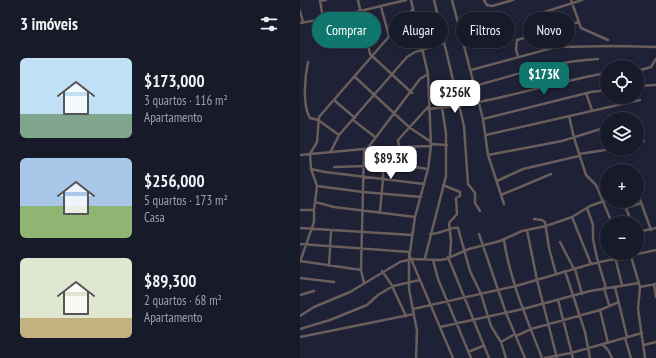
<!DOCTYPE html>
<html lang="pt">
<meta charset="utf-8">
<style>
:root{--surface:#171a28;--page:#242734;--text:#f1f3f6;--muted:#9ea1a8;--line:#363845;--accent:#0f766e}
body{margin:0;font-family:"PT Sans Narrow",sans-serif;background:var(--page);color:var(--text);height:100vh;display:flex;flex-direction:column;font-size:15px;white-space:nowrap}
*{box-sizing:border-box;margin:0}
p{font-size:13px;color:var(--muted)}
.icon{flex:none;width:22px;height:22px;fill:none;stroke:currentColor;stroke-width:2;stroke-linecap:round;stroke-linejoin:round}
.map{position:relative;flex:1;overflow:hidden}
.side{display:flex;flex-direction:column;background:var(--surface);width:300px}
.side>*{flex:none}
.guide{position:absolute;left:12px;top:12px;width:284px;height:36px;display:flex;gap:8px}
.fabs{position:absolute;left:300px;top:60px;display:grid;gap:8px}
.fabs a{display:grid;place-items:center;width:44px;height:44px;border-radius:50%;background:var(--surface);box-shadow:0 2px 6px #0003,0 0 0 1px var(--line);font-size:20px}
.price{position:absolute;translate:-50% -34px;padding:0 9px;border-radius:8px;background:#fff;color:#222;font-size:13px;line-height:26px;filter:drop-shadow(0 1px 2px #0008)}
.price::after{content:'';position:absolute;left:50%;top:24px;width:12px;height:9px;margin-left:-6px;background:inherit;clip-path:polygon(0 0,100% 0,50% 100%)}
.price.selected{background:var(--accent);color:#fff}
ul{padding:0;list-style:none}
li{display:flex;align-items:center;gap:12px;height:100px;padding:0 20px}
li span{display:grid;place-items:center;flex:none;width:112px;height:80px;border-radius:6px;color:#555}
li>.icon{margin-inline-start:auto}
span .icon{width:48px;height:48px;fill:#fffc;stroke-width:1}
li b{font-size:17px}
h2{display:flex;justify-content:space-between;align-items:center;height:48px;padding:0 20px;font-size:17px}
.tag{padding:0 14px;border-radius:18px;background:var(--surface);box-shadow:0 2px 6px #0003,0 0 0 1px var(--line);font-size:14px;line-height:36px}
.tag.selected{background:var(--accent);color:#fff}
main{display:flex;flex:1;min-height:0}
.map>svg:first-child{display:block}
.green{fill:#2d4107}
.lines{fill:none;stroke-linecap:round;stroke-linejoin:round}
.minor{stroke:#6a5d5c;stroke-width:2.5}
</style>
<main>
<section class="side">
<h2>3 imóveis<svg class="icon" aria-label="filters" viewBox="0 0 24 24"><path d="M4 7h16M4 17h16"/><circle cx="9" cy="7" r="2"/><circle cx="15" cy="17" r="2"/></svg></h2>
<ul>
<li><span style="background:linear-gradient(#bfe0f5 70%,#7fa58c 0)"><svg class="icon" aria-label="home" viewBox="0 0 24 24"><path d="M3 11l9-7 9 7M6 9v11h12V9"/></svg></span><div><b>$173,000</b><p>3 quartos · 116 m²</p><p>Apartamento</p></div></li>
<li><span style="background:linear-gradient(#a9c7e8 60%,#8fb573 0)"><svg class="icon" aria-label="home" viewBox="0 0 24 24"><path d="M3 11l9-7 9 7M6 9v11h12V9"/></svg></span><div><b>$256,000</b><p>5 quartos · 173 m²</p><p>Casa</p></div></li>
<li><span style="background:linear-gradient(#dfe7d0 75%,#c2b280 0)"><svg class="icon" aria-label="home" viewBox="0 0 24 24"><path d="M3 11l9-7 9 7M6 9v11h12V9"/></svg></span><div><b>$89,300</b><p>2 quartos · 68 m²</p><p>Apartamento</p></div></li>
</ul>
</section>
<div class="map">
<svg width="356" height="358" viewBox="0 0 356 358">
<rect width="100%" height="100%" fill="#1f2236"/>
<path class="green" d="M60,13L63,33L32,37L27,20Z"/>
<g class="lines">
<path class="minor" d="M20,0L23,19
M58,0L70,54L112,93
M111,0L128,74L131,146L128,169L115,217L109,259V289L117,331L116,358
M134,0L164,126L168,184L175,193V203L180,211
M152,0L183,119L188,155L204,204
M184,0L187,5L192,6L213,0
M271,0L281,28L308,40
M20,1L26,0
M81,7L89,36
M113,9L19,117L17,142L10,154L11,169L17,186L63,192L121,197
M0,11L3,22
M235,15L282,0
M0,23L35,17L106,0
M218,57L216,49L217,40L279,22
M8,62C5,76 2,105 10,118L18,120L39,135
M171,70L256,47L317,46L356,47
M337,71L351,67L356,59
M55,77L109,127L131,142
M175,86C214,75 256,61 298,59
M337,86L356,85
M155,88L174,84
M286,93L292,110
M34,100L55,118
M128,109C189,105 247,83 307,73
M269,116L274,138L286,175L296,185L312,223
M183,119L291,92L307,90
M53,120L75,137
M186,135L340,100
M337,142L344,141
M131,144L147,145
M99,147L98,140L128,107
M67,149L120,79L128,74
M31,151L39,135L107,57L115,52L144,43
M279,154L312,149
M0,155L74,148L131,146
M188,155L262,141L307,127
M34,167L101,165L128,169
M11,169L25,172L124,184
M197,181L223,169L279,156
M143,185L160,192V196L156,198L157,214L149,223L151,241L150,256
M337,191L351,230
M201,195L251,174
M322,201L328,213L331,223
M15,202L34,207L115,217
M287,208L293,225V239L297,258L306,288
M326,208L341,203
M0,210H14L17,186
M80,211L83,179L84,148
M272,217L291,264
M234,219L242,220L245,222L249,248L256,274
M0,228L112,235
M227,230L237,280L257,358
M337,232L356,228
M130,234C141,234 152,226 158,228L170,271L181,294L191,326L201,342L206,358
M179,234L206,313L225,358
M204,240C210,281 227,319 242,358
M260,242L274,269
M0,244L110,252
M314,253L322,285
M330,253L340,287L338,309L345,358
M109,254L153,358
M148,257L189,358
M125,258L146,176V133L140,95
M133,260L138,279L171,358
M0,261L61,270L64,283
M0,262L14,222V210
M29,266L31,231
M275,269L282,294
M61,270L64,150
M82,271L91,284L106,316
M265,271L285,332L290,358
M0,278L34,282
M354,284L356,297
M315,287L327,337
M340,287L356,284
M304,288L309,305
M0,295L14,291
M258,300L273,358
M113,309L216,286L291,264L356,250
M300,310L319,302
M0,316L14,307L50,292L100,262L112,259L140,260L146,259L169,249L200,241L222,231L246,226L272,217L290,206L307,200
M140,327L223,309L290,291L339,283
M0,329L30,320L67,305L78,295L93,286L120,280
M216,336L231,329L300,310L308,343
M0,337L114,314
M325,338L331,358
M201,342L215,334
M303,345L308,350L312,358
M344,345L356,342
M168,352L183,346
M245,358L271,353L342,333"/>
</g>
</svg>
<div class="fabs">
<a><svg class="icon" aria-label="locate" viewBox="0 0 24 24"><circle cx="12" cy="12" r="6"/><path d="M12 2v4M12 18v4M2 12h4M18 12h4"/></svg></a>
<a><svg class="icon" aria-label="layers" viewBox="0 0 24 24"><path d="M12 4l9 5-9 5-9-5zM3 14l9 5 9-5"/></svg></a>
<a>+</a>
<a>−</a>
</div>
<b class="price selected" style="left:244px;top:96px">$173K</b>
<b class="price" style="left:155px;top:114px">$256K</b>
<b class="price" style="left:91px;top:180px">$89.3K</b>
<div class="guide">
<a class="tag selected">Comprar</a>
<a class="tag">Alugar</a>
<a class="tag">Filtros</a>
<a class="tag">Novo</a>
</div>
</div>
</main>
